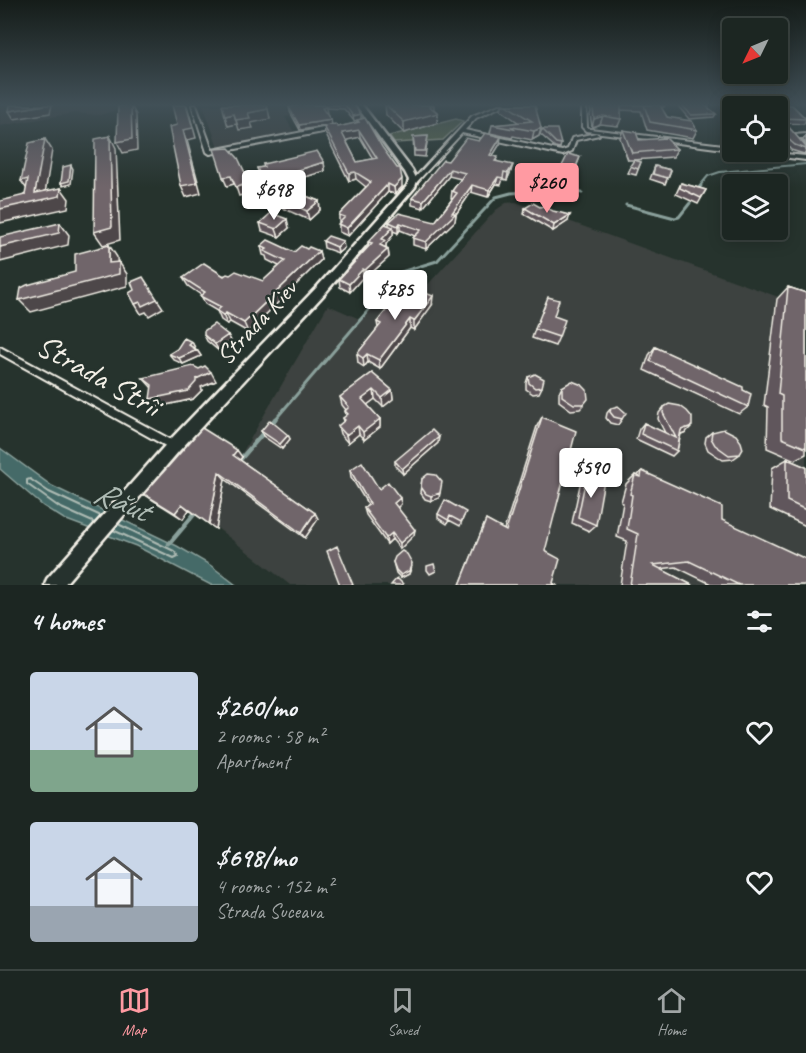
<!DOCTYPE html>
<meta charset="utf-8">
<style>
:root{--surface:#1c2622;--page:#29322f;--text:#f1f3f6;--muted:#a0a5a5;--line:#3a4340;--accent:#ff9aa2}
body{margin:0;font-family:Caveat,sans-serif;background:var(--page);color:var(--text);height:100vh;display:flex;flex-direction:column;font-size:22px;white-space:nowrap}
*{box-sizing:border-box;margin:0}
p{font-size:20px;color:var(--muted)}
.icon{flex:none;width:33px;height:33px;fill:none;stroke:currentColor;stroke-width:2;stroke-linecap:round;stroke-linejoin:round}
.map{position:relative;height:585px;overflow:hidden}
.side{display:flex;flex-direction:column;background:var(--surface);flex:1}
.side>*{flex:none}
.needle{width:39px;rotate:227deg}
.fabs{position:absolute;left:722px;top:18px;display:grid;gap:12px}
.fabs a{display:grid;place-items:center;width:66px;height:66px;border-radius:6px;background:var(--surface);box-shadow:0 3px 15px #0003,0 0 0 2px var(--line);font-size:30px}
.price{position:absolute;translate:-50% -51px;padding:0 14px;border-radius:6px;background:#fff;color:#222;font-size:20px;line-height:39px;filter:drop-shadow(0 2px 3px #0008)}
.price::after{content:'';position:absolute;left:50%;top:36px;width:18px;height:14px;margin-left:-9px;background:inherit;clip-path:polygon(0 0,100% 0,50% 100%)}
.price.selected{background:var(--accent);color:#111}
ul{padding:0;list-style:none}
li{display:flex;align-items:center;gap:18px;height:150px;padding:0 30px}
li span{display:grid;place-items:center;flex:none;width:168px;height:120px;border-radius:6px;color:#555}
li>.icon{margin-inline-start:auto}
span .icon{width:72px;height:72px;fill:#fffc;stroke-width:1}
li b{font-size:26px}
h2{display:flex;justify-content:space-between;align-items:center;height:72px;padding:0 30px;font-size:26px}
.menu{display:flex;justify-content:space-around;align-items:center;height:84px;border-top:2px solid var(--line);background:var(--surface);font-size:16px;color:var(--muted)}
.menu a{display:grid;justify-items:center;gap:3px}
.menu .selected{color:var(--accent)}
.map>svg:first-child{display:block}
.built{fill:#3c423f}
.green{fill:#5d6c4f;stroke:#a8ae9c;stroke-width:1.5}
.water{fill:#446a67;stroke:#8aa09b;stroke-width:1.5}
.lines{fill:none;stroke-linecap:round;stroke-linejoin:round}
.shore{stroke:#aebbb4;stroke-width:2}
.stream-far2{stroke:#8aa09b;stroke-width:2}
.stream-far1{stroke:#8aa09b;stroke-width:3}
.stream{stroke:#8aa09b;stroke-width:4.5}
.street-casing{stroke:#f4f1e8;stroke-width:4}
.secondary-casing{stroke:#f4f1e8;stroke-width:5}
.street{fill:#26332d;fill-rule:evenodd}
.secondary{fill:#26332d;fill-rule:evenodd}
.wall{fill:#60575b;stroke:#f4f1e8;stroke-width:1.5;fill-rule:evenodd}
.shaded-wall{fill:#4e474a;stroke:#f4f1e8;stroke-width:1.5}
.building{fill:#70656a;stroke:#f4f1e8;stroke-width:1.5;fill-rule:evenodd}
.labels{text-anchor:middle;stroke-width:5;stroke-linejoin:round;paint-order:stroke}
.street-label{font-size:26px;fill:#f4f1e8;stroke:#26332d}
.near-street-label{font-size:32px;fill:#f4f1e8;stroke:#26332d}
.near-water-label{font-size:33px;font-style:italic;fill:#aebbb4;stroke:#26332d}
</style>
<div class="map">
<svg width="806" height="585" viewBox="0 0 806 585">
<rect width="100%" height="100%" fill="#26332d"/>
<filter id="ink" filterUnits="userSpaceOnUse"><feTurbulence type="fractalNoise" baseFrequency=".0167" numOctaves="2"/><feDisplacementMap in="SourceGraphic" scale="12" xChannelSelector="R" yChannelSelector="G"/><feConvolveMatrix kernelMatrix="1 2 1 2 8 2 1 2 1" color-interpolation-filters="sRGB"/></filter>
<g filter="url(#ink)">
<path class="built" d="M0,105H136L99,115L74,113L0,126Z
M203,105H284L291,116L285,117L294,132L218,147Z
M516,202L806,307V585H290L217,528L224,484L328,305L362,320L387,288L421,292L496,210L506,203Z"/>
<path class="green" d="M456,119L463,121L443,140L394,143L389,136Z"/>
<path class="water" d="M0,448L52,486L177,546L210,565L236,585H211L136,546L64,519L43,506L0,469Z"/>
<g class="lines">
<path class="shore" d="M95,523L59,507L27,484V480L30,479L49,492L101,516
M113,530L174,558L178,556L174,551L118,524"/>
<path class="stream-far2" d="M699,187L708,176L720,172L806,164"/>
<path class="stream-far1" d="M698,189L701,186
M626,205L675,218L679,217L690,203
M274,421L401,272L437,261L496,197L511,193L565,190L582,193"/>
<path class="stream" d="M272,423L275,419
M239,461L264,432
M169,544L196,512"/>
<defs>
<path id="street" d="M192,105H196L212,150L333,126L336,128L333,130L210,154L207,152Z
M499,105H504L476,118L465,130L562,151L568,149L572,138L596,133L599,135L576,140L572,151L563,155L462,133L414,185H410V183L472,116Z
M582,105H586L587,127L590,129L732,146V150L586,131L582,127Z
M806,134V138H798L806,147V152L804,151L791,137L794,135Z
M754,152H765L806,156V160L756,154Z
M0,347L177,443L179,446L177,449L174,451L171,449L0,354Z"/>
<path id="secondary" d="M356,105H362L412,170L417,180L415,187L326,292L179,451L64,585H45L47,579L169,441L318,286L407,186L409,180L405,172Z"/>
</defs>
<use href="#street" class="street-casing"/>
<use href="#secondary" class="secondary-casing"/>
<use href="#street" class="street"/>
<use href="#secondary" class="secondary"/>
</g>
<path class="wall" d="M300,105H354L361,119L402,187L395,194L388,192L348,236L339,232V215L366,187L356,179L349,181L325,133L324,126L300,130L290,112L289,107ZM326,108L344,109L354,121L357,120V123L338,127L331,125V120L325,113H327ZM360,137L373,159L357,162L346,140Z
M385,105L434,109L438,113L437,123L404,133L386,115Z
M502,105H535L539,136L532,140L513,136L512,138L490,133L492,125L519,123L501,110Z
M591,105H665L664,107H661L667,117L697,130L693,138L647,130L641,111L621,110V119L618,126L600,124L592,127L590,114L591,112L590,109Z
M679,105H705L716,114L714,117L689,119L678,106Z
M773,105H792L806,119L804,124L785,123L806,147V151L804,154L791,150L785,143H778L777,141V106H775Z
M542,129L561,144L560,148L555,147L540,134Z
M623,130L639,140L677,149L673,157L634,160L641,162L636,175L628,173L634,160H628L620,138Z
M428,136L425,157L414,156L413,137Z
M806,136V144L803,140Z
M479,141L500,144L492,156L497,161L511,171L507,180L503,179L501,185L496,184L488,197L471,192L456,214L455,221L426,249L413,245V238L415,236L400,230L398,233L393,231V235L386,244V247L388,249L389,257L366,278L363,277L350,292L340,287L339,279L369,246L368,242L389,225V222H435L452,199L451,198L452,191L461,179L449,176L423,208L412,205V198L448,161Z
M580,157L570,183L564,181L563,185L555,183L558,174Z
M324,162L325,171L295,180L296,186L286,188L319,201L320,210L309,220L276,205L274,196L283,189L266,192L257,168L264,167L263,164Z
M655,166L671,170L665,184L650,179Z
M681,183L706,190L698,204L676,194Z
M540,207L568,221L553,231L524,214L525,208Z
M260,223L289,228L279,237L262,231Z
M323,241L344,248L338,253L324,248Z
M261,246L294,252L307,249L319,251L321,260L248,332L230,322L227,324L221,320L217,311L205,304L201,295L188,286L183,278L230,275L263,281L279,266L267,260L266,256L263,255Z
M788,287L806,293V454L795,460L767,448L768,407L764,405L777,299Z
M432,305L414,330L410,328L380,369L368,362L364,367L358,363L357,354L378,328L377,322Z
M554,316L559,337L555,346L532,338L535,329Z
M204,335H228L231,341L219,351L207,341Z
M192,342L195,348V349L197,350L201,356L183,364L174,360L169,354Z
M655,347L743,390L748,407L739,414L644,370L649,355Z
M372,373L392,390L393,399L383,407L375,399L367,405L380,419V427L364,440L359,434L348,443L340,434L338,426L344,421L343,418L346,416L345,411L346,410L342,405L340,397Z
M528,377L542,387L539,393L533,394L526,389V383Z
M143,378L216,381L201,387L202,390L193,399L157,407L152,388Z
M582,385L584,405L580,409L571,410L559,401V393L562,387Z
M664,407L686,432L681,434L677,451L672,456L636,439L639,429L644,423L665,433L658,419L659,413Z
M611,408L622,419L618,425L610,423L606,418L607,413Z
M542,417L545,551L553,583L556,585H460L486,520L504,530L537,426Z
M261,431L288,435L290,439L282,449L263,436Z
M712,432L740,454L733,459L723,460L708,450L705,443L706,437Z
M438,443L403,474L395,466V461Z
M242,457L240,460L315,513L318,519L305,538L225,479L216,529L189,510L183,519L153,500L144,494Z
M787,459L806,467V526L770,509L772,468Z
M350,470L379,489L401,504L397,507L414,535L400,549L392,539L387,544L366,515L364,508L368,505L351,477Z
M642,471L722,520L806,585H713L676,567L660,569L692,585H620L627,541L617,537L623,503L621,502L626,484L635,475L637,476Z
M587,473L596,525L589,531L572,523L581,480Z
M422,479L439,498L431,501L425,499L420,492Z
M438,514L464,516L460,526L449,520L447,524L438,518Z
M393,562L412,566L409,574L401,578L396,573Z"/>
<path class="shaded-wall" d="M45,105H52L50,113L14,119L9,111Z
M131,105L136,115L137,150L123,153L117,142Z
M186,105H187L196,138L187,140L201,193L186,197L181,186L183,130Z
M434,105V114L438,113L437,123L404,133V122L429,106Z
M268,109L270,119L251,123L253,128L239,130L236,120L248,113Z
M234,114L237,124L228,126L225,116Z
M361,114V120L354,121L353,116Z
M603,116L600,124L592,127L594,119Z
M331,120L332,125L300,130L299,125Z
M541,128L539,136L532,140L534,131Z
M359,130L360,137L343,141L342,133Z
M110,136L116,148L120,240L103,245L94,232Z
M501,137L500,144L489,162L490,155Z
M45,139L52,150L44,200L61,188L69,199L68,208L0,223V209L29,192L21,181Z
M324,162L325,171L295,180L296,186L266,192L264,184L292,172Z
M71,165L73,169L71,184L63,186L61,183Z
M513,165L511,171L507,180L508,173Z
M450,169L449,176L423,208V201Z
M355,172L356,179L349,181V173Z
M231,176L234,184L227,186L223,177Z
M498,177L496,184L488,197L489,190Z
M402,179V187L395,194L394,187Z
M250,183L252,192L239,196L236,187Z
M388,184V192L348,236L347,228Z
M472,185L471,192L456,214L455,221L426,249V242L452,213Z
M319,201L320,210L309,220L307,211Z
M570,215L568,221L553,231L554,225Z
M287,219L289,228L279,237L276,229Z
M60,223L69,235L68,245L0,262V247Z
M400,223V230L398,233V226Z
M393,227V235L386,244V248L380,245L382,239Z
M343,241L344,248L338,253L337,247Z
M109,245L117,257L118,275L119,262L127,274V286L31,312L19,300L109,263Z
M388,249L389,257L366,278L365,270Z
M319,251L321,260L248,332L244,323Z
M363,269V277L350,292L349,284Z
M433,296L432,305L414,330V321Z
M157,299L163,308L149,316L146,312L141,314L135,304L140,302Z
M226,313L230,322L227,324L223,315Z
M410,319V328L380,369L379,360Z
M228,335L231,341L219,351L215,344Z
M192,342L195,348L193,351L189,345Z
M197,350L201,356L183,364L179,358Z
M367,354L368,362L364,367L363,358Z
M211,372L216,381L201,387L202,390L193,399L157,407L150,399Z
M374,390L375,399L363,408L362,399Z
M392,390L393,399L383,407L382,398Z
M380,419V427L364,440L363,432Z
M358,426L359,434L348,443L346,435Z
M692,426L686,432L676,436L681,430Z
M288,435L290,439L282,449L280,444Z
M439,437L438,443L403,474L402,469Z
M237,450L242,457L238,462L233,455Z
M219,472L225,479L216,529L209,524Z
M440,493L439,498L431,501V496Z
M400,498L401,504L395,510L394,503Z
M182,504L189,510L183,519L175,513Z
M315,513L318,519L305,538L301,533Z
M415,530L414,535L400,549V543Z
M392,533V539L387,544L386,538Z
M412,563L409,574L401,578V575Z"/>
<path class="building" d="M10,105H45L9,111Z
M127,105H131L132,139L117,142L118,106Z
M172,105H186L193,128L183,130L197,183L181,186L169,127L177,125Z
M222,105H266L268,109L248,113L250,118L236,120L234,114L225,116Z
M300,105H324L326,107L322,108L331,120L299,125L289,107Z
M345,105H354L361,114L353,116Z
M386,105H434L429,106L438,113L404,122Z
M506,105H535L541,128L534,131L512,127L514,129L492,125L532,121Z
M594,105H621V119L603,116L594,119L593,107H595Z
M644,105H660L667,117L692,121L697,130L650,122Z
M682,105H705L716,114L691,115Z
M780,105H792L806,119L781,118L806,147V149L795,145L788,139L781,138L777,134V107H783Z
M365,118L382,147L397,168H400L402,179L394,187L388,184L347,228L338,224L345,217L339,215L371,182L355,172L349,173L324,126L335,124L338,127L359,122L357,120ZM359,130L377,158L357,162L342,133Z
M542,129H557L561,144L556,143Z
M623,130L636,132L639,140L666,138L677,149L632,153Z
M485,133L501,137L490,155L498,157L495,161L513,165L508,173L504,172L503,178L498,177L489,190L472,185L452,213H456L426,242L413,238L421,230L400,223L398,226L389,222L399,213L435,222L457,193L452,191L465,173L450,169L423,201L412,198L443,160L448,161L466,138L479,141Z
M110,136L112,227L94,232L95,139Z
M428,136L425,151H415L413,137Z
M45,139L35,193L61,188L60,196L0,209V201L25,195L28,179L21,181L29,143Z
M229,148L238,158L250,183L236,187L231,176L223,177L214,149Z
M317,151L324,162L292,172L294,178L264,184L257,168L264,167L263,164Z
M568,154L580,157L573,174L567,172L565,176L558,174Z
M634,160L641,162L638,169L630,166Z
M71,165L69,181L61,183L63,167Z
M655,166L671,170L668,178L653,174Z
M681,183L706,190L701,198L680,188Z
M284,188L319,201L307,211L274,196Z
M533,203L540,207L543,206L553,211L570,215L554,225L525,208Z
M271,213L287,219L276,229L260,223Z
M60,223L59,233L0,247V237Z
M385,224L393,227L382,239L385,240L380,245L388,249L365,270L363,269L349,284L339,279L372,243L368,242Z
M328,236L343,241L337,247L323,241Z
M268,240L294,252L301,246L307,249L309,247L319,251L244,323L226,313L223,315L217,311L221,307L200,296L205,292L183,278L204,263L224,276L227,274L230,275L236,271L263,281L285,261L264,251L267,249L261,246Z
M109,245V263L119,262V274L19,300L21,288L27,285L75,272V254Z
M143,277L157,299L142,306L140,302L135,304L129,293L134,290L131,282Z
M406,285L433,296L414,321L410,319L379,360L367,354L363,358L357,354L381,324L377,322Z
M788,287L806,293V448L782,438V396L778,394Z
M548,297L559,300L554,316L565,320L559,337L535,329Z
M214,324L228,335L215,344L204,335V331Z
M184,338L192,342L189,345L197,350L179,358L169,354L177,349Z
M655,347L743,387V390L751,394L748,407L650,361Z
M193,366L199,369L205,366L211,372L196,379V382L188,391L150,399L152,385L143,378Z
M372,373L392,390L382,398L374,390L362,399L380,419L363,432L358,426L346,435L338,426L345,420L343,418L348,414L345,411L349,407L340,397Z
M535,374L544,379L542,387L535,388L529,383L528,377Z
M572,381L582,385L587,390L588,399L584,404H574L562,396V387Z
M669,404L680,406L687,411L692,417V426L681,430L677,451L641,434L644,423L676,438L663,413L664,407Z
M618,406L626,413L622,419L614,417L610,412L611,408Z
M542,417L576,431L545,551L560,559L553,583L556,585H460L486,520L506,531Z
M270,420L288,435L280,444L261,431Z
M202,428L237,450L233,455L315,513L301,533L219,472L209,524L182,504L175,513L144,494Z
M724,429L736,435L741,442L743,449L740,454L729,455L715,445L711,438L712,432Z
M432,430L439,437L402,469L395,461Z
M787,459L806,467V510L787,501Z
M362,462L379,489L388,482L400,498L394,503L415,530L400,543L392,533L386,538L364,508L370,504L350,470Z
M642,471L722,507V520L806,559V585H739L689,561L653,565L692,585H630L638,534L627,529L632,495L630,494L635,475L641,477Z
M587,473L604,480L596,525L578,517Z
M428,474L436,475L442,482L440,493L431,496L426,494L421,487L422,479Z
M445,500L466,512L461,522L450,516L448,520L438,514Z
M337,546L353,585H340L327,551Z
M402,551L407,554L412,563L409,571L401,575L396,570L393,562L395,557Z
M434,564L436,571L430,574L427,570V566Z
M397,578L403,584V585H391Z"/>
</g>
<linearGradient id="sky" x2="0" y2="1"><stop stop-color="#151c19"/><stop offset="0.56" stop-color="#415057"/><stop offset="1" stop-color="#415057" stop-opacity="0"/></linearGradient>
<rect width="806" height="187" fill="url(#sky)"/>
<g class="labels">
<g class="street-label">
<text transform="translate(256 322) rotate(-47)" y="9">Strada Kiev</text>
</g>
<g class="near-street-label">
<text transform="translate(99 375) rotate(29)" y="11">Strada Strîi</text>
</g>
<g class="near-water-label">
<text transform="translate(122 500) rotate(23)" y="12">Răut</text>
</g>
</g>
</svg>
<div class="fabs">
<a><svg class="needle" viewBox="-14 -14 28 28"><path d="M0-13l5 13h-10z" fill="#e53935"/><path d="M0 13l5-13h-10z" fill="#a0a5a5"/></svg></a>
<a><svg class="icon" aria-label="locate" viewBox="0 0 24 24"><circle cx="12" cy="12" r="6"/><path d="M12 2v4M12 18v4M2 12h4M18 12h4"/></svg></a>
<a><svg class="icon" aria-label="layers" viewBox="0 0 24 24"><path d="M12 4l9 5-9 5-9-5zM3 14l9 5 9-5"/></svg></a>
</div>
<b class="price selected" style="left:547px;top:214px">$260</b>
<b class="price" style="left:274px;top:221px">$698</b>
<b class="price" style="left:395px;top:321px">$285</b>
<b class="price" style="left:591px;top:499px">$590</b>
</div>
<section class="side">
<h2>4 homes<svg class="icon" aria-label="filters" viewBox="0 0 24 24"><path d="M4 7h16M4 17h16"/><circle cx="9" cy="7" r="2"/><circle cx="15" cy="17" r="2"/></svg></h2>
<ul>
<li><span style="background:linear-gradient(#c9d6e8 65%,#7fa58c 0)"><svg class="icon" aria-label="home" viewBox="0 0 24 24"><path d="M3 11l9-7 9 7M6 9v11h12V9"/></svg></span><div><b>$260/mo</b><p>2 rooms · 58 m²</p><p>Apartment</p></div><svg class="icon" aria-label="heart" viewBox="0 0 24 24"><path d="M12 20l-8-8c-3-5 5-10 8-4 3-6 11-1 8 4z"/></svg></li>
<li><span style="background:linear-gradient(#c9d6e8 70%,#9aa5b1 0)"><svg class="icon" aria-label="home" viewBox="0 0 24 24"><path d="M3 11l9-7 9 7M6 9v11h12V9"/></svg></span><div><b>$698/mo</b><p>4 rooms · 152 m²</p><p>Strada Suceava</p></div><svg class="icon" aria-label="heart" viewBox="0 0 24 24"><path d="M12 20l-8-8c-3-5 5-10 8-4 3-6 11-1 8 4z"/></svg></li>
</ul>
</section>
<nav class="menu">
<a class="selected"><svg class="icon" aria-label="map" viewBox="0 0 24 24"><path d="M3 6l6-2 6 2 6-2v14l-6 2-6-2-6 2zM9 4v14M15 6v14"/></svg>Map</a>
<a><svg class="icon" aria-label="saved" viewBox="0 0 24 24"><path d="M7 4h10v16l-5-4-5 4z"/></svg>Saved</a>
<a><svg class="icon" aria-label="home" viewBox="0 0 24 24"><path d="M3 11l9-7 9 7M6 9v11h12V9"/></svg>Home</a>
</nav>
